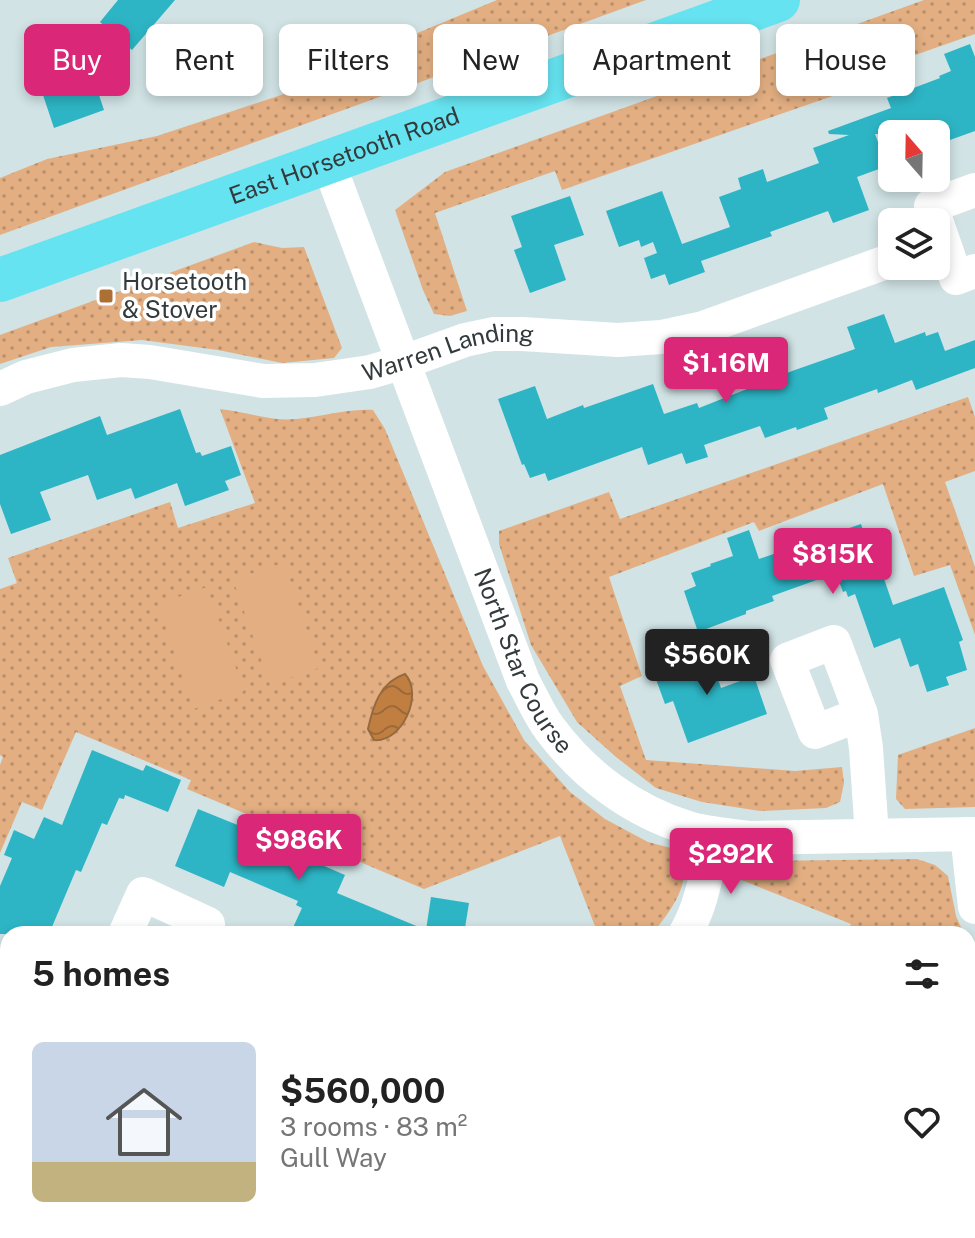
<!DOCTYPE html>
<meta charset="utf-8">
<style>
:root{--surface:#fff;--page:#f2f2f2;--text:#222;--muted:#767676;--line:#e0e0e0;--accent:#db2777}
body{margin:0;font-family:"Public Sans",sans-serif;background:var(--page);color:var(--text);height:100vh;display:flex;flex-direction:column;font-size:30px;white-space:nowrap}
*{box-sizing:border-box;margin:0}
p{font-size:26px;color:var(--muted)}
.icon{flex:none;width:44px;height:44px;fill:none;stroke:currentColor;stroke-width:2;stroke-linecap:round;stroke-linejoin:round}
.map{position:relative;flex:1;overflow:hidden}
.side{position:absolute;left:0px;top:926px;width:976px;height:312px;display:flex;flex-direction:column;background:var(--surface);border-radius:24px 24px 0 0;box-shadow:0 4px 12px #0003}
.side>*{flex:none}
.banner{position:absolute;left:24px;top:24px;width:928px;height:72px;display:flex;gap:16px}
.needle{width:52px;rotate:340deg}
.tools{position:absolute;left:878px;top:120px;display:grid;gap:16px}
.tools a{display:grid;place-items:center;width:72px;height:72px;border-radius:12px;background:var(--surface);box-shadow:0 4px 12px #0003;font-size:40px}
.price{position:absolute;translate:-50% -68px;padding:0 18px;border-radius:8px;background:var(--accent);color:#fff;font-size:26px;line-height:52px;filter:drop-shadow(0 2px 4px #0008)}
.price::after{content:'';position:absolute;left:50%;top:48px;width:24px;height:18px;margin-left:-12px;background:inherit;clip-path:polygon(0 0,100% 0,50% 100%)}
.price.selected{background:#222;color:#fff}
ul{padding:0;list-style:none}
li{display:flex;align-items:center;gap:24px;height:200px;padding:0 32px}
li+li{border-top:2px solid var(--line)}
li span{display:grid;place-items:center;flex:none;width:224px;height:160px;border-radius:12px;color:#555}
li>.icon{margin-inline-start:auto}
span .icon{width:96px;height:96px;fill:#fffc;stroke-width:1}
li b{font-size:34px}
h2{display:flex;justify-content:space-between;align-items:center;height:96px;padding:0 32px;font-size:34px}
.tag{padding:0 28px;border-radius:12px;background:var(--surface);box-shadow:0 4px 12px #0003;font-size:28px;line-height:72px}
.tag.selected{background:var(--accent);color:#fff}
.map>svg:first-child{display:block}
.grass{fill:url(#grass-dots)}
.pitch{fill:#e3af82}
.water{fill:url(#water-waves);stroke:#966a3f;stroke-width:2}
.building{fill:#2db5c5}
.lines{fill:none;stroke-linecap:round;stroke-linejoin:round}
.street{stroke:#fff;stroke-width:34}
.primary{stroke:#66e3f0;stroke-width:44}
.poi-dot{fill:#ad7034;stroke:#fff;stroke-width:3}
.labels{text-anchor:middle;stroke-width:7;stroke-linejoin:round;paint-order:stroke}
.street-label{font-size:24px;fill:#333a3b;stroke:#fff}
.poi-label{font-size:24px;fill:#333a3b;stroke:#fff;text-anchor:start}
</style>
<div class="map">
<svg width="975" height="1238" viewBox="0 0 975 1238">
<defs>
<pattern id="grass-dots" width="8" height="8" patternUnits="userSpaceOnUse" patternTransform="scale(2)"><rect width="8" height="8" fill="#e3af82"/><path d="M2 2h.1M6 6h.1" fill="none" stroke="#b98f6c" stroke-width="1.8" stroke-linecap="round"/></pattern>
<pattern id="water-waves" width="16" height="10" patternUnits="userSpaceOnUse" patternTransform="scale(2)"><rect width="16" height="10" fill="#c07f41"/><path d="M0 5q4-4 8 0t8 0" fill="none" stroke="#9d6938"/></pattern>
</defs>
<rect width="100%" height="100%" fill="#d1e3e5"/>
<path class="grass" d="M497,0H646L0,235V178L47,159L157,136L305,87L386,46Z
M924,0H975V34L844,80L847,91L562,190L555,171L435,213L467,311L450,316L434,314L423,290L395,210L445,172Z
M254,242L282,248L304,247L342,348L334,358L282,363L218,350L142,340L51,347L0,364V335Z
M968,397L975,417V471L945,482L975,567V635L950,565L914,576L883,484L759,531L754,522L609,577L642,676L620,686L646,760L795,771L842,767L844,783L840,802L826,808L760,811L702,802L656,788L616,757L577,722L531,645L499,544V531L609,492L620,519Z
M220,409C239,411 259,417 277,419C309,422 341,408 373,410L385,429L483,666L524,740L570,792L605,819L648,842L671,848C675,853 680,858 682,864C691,886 665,918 652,934H598L560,836L424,889L187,789L191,780L76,732L42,810L22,802L0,853V765L3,757L0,755V589L17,583L8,558L170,502L178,528L255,503Z
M975,728V807L905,809L896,799L898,755Z
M917,859L935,865L948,876L956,916L964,934H847L851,924L734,877L743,869L757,861Z
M101,1230H347L362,1236L373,1230H915L934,1238H158Z"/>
<path class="pitch" d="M283,563L319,668L270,685L233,580Z
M207,587L244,691L194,709L158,604Z"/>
<path class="water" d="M405,674C424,694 402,743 374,740L368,729C373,706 380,682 405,674Z
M0,1126L8,1130V1230H101L158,1238H0Z"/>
<path class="building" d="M118,0H175L132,50L100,22Z
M86,44L97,75L93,77L104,110L54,128L41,89L62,81L54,56Z
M970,44L975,57V131L936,145V134H875L887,166L857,177L869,210L833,223L828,211L770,232L772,236L701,261L705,272L669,285L665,274L651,279L644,258L657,253L653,242L641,247L639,240L619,247L606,211L662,191L682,244L730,227L719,197L741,189L738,178L763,169L767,182L819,163L813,148L849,135L829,134L828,131L891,108L887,98L940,78L939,76L951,71L944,54Z
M570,196L584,235L554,245L566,280L530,293L514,250L522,247L511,216Z
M884,314L895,343L925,332L926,336L938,332L945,351L975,340V368L916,390L912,380L878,393L877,389L824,408L828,419L797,430L796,427L765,438L760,426L704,445L708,457L686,464L682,453L648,465L642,447L548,481L545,473L530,478L524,464L522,465L498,399L535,386L547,419L583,405L584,408L653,384L664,414L697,403L699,408L792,371L855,349L847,327Z
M180,409L196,453L200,452L202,456L231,446L241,475L225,481L229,490L185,506L177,483L135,499L131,488L97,500L88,475L40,492L51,520L11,534L0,504V455L100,416L107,435Z
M861,524L865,536L869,535L893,605L944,587L963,640L959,642L967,670L946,677L949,685L927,692L918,664L910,667L900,638L874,648L855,594L848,597L846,591L843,592L836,573L772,596L774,601L746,611V614L698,632L684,591L696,586L691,573L711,566L710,564L733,556L727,538L749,530L759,559Z
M708,651L721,688L754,676L767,714L688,743L673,701L665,704L653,671Z
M92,750L143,771L146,765L181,780L168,812L125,795L124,799L119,798L107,825L102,823L81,872L76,870L49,934H0V886L12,858L4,855L14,830L34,839L44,817L62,825Z
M198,809L250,830L253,824L284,837L280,847L345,875L337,893L426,930L431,897L469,903L464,934H290L302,908L296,905L298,901L230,872L224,887L175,866Z"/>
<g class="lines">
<g class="street">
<path id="s1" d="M328,162L523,681C532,697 539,715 550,729C585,776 633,811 688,828C708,834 729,835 750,838L975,834"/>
<path d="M975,190L931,206L956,278L975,271"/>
<path id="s2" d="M0,389L26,377L73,365L121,360L150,362L263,381L315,380L370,372L404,362L465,340L493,334H522L618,340L661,337L703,328L892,260"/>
<path d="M861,714L815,732L787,660L834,642L861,714L866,748L872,836"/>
<path d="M967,834L975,907"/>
<path d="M125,934L143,894L208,924V934"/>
<path d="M685,934C703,904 707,868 715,834"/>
</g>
<path class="primary" id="s3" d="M0,280L778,0"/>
</g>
<rect class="poi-dot" x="98" y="288" width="16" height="16" rx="4"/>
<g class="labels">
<g class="street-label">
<text dy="8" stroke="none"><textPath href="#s3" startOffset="366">East Horsetooth Road</textPath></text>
<text dy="8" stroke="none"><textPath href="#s2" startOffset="458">Warren Landing</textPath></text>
<text dy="8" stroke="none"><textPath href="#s1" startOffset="536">North Star Course</textPath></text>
</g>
<g class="poi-label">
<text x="122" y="290">Horsetooth<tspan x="122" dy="28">&amp; Stover</tspan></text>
</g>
</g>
</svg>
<div class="tools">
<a><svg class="needle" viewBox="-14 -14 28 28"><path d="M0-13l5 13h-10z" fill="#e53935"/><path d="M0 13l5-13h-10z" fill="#767676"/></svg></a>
<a><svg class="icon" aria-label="layers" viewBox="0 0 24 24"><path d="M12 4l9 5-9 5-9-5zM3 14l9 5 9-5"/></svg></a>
</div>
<b class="price" style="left:726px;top:405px">$1.16M</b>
<b class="price" style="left:833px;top:596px">$815K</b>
<b class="price selected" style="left:707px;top:697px">$560K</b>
<b class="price" style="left:299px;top:882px">$986K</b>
<b class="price" style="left:731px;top:896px">$292K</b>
<div class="banner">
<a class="tag selected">Buy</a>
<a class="tag">Rent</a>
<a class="tag">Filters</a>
<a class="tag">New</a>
<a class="tag">Apartment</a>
<a class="tag">House</a>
</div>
<section class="side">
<h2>5 homes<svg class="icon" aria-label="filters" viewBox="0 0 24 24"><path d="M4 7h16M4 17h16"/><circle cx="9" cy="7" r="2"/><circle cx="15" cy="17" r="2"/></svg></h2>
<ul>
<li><span style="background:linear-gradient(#c9d6e8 75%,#c2b280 0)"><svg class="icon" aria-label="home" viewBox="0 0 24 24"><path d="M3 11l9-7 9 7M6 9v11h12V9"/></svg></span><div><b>$560,000</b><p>3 rooms · 83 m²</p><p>Gull Way</p></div><svg class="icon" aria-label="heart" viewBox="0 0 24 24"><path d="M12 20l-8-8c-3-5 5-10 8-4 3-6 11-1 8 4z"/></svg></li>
</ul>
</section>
</div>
